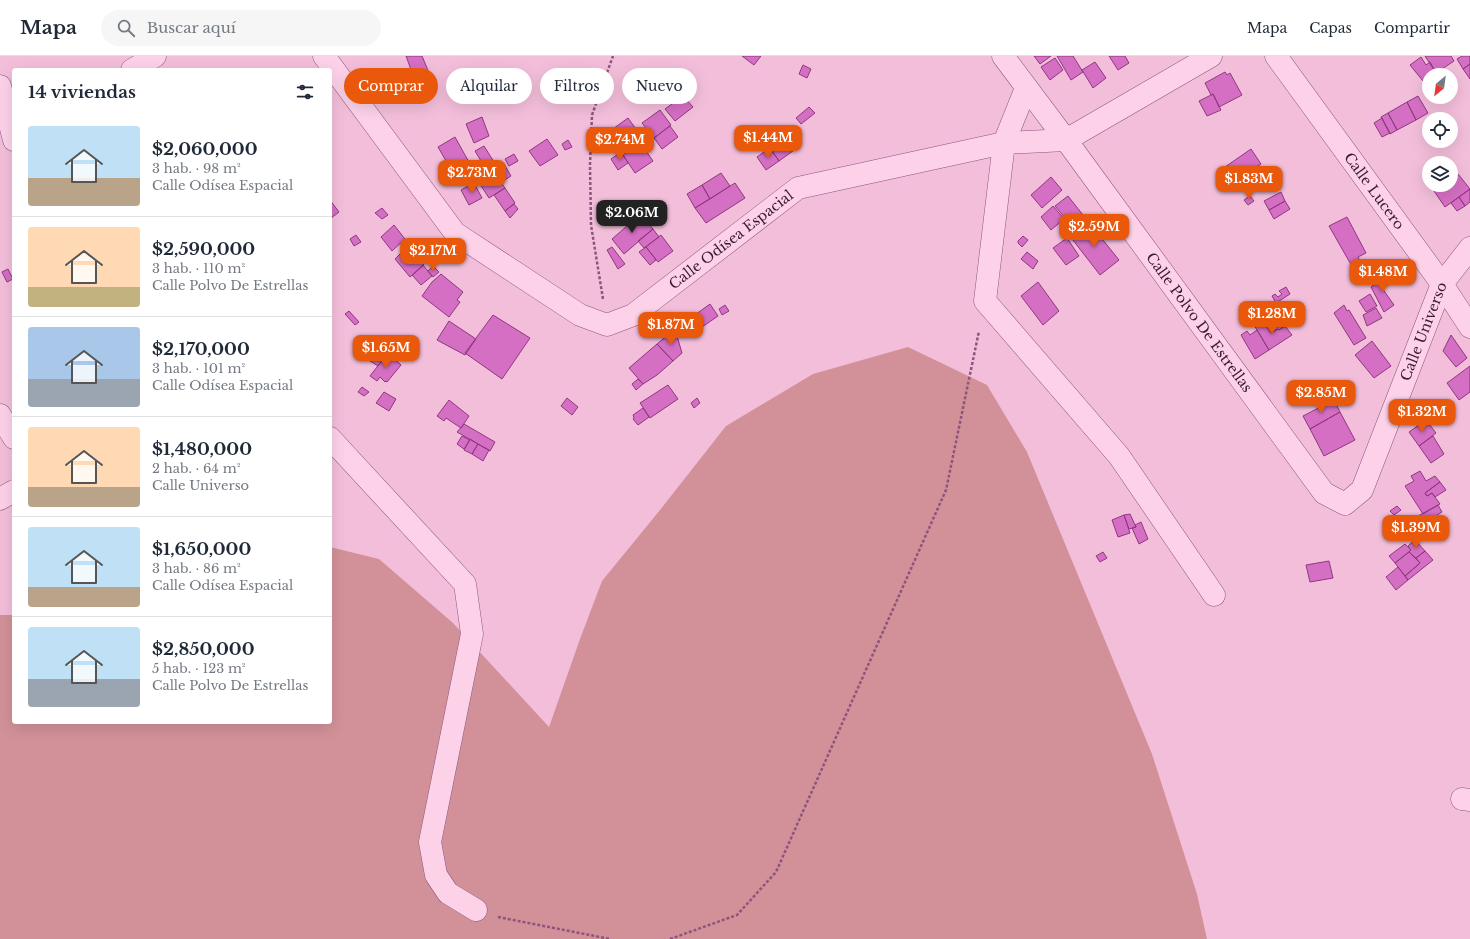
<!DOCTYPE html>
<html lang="es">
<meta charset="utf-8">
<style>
:root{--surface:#fff;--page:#f6f6f7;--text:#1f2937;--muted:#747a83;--line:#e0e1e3;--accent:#ea580c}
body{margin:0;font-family:"Libre Baskerville",serif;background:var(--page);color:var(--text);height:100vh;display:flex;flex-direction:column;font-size:15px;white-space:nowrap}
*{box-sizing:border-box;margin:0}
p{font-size:13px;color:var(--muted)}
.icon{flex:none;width:22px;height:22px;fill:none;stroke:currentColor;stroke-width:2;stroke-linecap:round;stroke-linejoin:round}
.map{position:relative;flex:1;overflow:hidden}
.details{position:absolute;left:12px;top:12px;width:320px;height:656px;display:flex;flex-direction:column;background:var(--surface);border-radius:4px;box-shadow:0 4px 16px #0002}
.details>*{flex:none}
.banner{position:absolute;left:344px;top:12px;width:380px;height:36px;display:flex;gap:8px}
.needle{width:26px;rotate:209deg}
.tools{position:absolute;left:1422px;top:12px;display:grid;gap:8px}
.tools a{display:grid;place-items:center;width:36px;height:36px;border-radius:50%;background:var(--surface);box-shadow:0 4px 16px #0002;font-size:20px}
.price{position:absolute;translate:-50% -34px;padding:0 9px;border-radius:8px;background:var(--accent);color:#fff;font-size:13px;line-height:26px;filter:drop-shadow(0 1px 2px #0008)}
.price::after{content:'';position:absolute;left:50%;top:24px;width:12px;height:9px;margin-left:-6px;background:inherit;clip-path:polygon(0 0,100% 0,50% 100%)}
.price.selected{background:#222;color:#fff}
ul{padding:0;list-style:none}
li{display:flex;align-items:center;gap:12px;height:100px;padding:0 16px}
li+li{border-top:1px solid var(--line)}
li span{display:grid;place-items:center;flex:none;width:112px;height:80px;border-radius:4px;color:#555}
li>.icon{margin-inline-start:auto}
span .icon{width:48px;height:48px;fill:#fffc;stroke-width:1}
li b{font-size:17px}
h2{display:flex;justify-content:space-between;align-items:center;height:48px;padding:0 16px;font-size:17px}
.pill{padding:0 14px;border-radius:18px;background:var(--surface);box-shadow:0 4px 16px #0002;font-size:14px;line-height:36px}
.pill.selected{background:var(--accent);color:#fff}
header{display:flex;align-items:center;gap:24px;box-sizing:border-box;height:56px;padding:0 20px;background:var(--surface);border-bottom:1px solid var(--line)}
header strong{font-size:19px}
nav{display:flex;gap:22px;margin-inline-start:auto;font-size:14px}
.search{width:280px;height:36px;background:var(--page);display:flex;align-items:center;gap:10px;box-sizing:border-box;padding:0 14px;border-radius:22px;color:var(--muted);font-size:15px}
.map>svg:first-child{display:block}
.grass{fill:#d29199}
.building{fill:#d56fc3;stroke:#8f3881}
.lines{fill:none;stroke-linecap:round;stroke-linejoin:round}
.minor-casing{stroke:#8d557d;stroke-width:23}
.path{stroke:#8d557d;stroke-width:2.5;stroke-dasharray:3 2;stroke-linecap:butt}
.minor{stroke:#fdd2e9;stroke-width:22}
.labels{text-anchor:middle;stroke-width:3.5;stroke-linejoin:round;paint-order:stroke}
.street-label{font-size:14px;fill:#3b1b33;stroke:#f9cfe5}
</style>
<header>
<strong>Mapa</strong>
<div class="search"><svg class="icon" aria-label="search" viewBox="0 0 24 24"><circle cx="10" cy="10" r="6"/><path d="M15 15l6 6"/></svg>Buscar aquí</div>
<nav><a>Mapa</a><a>Capas</a><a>Compartir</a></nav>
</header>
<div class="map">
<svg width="1470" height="883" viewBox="0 0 1470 883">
<rect width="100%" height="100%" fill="#f3beda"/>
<path class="grass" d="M908,291L987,329L1027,396L1152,698L1197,838L1207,883H0V559H14V666H330V491L379,503L453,567L549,671L580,583L602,525L660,454L726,370L813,318Z"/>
<path class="building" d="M406,0H422L432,24L417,30Z
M742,0H761L754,9Z
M1034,0H1051L1040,8Z
M1057,0H1073L1083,16L1071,24Z
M1109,0H1125L1129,7L1118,14Z
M1425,0H1451L1454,5L1436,17Z
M1462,0H1470V8L1463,13L1457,3Z
M1421,1L1426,9L1430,6L1436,17L1433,19H1429V21L1423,25L1410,9Z
M1055,2L1063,14L1050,24L1041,11Z
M1095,6L1106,22L1093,32L1082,14Z
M1470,8V23L1463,13Z
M803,9L811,13L807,22L799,18Z
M1225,16L1227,19L1230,17L1242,39L1219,51L1213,38L1211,39L1205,27Z
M1213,38L1221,54L1207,60L1199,45Z
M683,40L693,51L675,65L665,53Z
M1418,40L1428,57L1416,64L1407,46Z
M1407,46L1416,64L1397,74L1388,57Z
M809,51L815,57L801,68L796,62Z
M660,54L671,69L654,82L642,67Z
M1388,57L1397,74L1390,78L1381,61Z
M482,61L489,80L474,87L466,68Z
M628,62L636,73L617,86L610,75Z
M1382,62L1390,77L1382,81L1374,67Z
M670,70L678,81L662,93L654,82Z
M632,75L653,105L635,117L615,87Z
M789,80L797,92L779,105L770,92Z
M455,81L470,108L453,117L438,91Z
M547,83L558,99L540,110L529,95Z
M568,84L572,91L565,94L562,88Z
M484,90L494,106L485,111L483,107L480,109L479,106L481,105L475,95Z
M770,92L779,105L766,114L757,101Z
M1251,93L1261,108L1253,113L1256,115L1246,123L1244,121L1236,127L1225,111Z
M621,96L628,107L618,114L611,103Z
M514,98L518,105L509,110L505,103Z
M504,108L511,120L500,127L493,115Z
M493,115L505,132L489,142L478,125Z
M721,117L730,130L710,143L702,129Z
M1458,118L1470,133L1445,151L1434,135L1442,129H1451V123Z
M1051,121L1062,134L1042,152L1031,139Z
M474,127L482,142L469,149L461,134Z
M735,127L745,142L706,167L695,152Z
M702,129L710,143L695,152L687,138Z
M505,132L515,147L505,155L494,139Z
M1470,133V146L1465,150L1459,141Z
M1281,136L1285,145L1269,154L1264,145Z
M1068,140L1087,164L1075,174L1055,150Z
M1250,140L1254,145L1248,149L1244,144Z
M1459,141L1465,150L1457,155L1451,147Z
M330,144L339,156L330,163Z
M1285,145L1290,153L1274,163L1269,154Z
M514,148L518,153L510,162L505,155Z
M1053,150L1064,163L1051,174L1041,161Z
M382,152L388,159L382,163L375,157Z
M641,158L653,173L624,198L612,183Z
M1347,161L1366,197L1358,201L1362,208L1353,212L1329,170Z
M1087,164L1119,204L1100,219L1069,179Z
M394,169L405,183L392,195L381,181Z
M653,173L659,181L644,192L638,185Z
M356,179L361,186L354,190L350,183Z
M661,179L673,195L658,206L646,191Z
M1023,180L1028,184L1022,191L1018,187V185Z
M1067,182L1079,200L1066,209L1053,192Z
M612,191L625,208L618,213L607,194Z
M646,191L656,204L650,209L639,196Z
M411,193L424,209L410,221L395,203L402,196L405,199Z
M1027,196L1038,205L1033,213L1021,203Z
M423,209L432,220L421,229L412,219Z
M433,210L439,216L433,221L428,215Z
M8,213L13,223L7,226L2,216Z
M441,218L463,236L457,244L460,246L449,261L422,240L432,226Z
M1387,219L1393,226L1382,232L1394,249L1384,256L1371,231Z
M1038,226L1059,255L1043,269L1021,240Z
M1286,231L1290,238L1276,247L1272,240L1275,238L1278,241L1282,238L1279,235Z
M1370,238L1377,250L1366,256L1359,245Z
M710,248L718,260L689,280L681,269Z
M725,249L729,255L722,259L719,253Z
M1344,249L1347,255L1349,254L1366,282L1354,289L1334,257Z
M1376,252L1382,262L1367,270L1363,259Z
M349,255L359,266L355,269L345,258Z
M1275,255L1285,270L1279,274L1278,273L1271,277L1263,264Z
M493,259L530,282L502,323L465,297Z
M1263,264L1271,277L1278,273L1279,274L1285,270L1292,279L1269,294L1254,269Z
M449,265L476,283L465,299L437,284Z
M675,273L682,297L673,305L657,288Z
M1257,274L1269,294L1255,303L1241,279L1247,275L1250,279Z
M1451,279L1467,302L1456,311L1443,295Z
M371,284L388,297L378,310L367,303L369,300L363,295Z
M1372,285L1391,310L1374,322L1355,299Z
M657,288L673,305L657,319L643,328L629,312Z
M388,297L401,309L387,326L386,325L385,326L380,321L377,325L370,320Z
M1470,310V336L1459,344L1447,327Z
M638,323L643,328L636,334L632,328Z
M668,329L678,343L650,362L640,347Z
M362,331L369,336L364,340L358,336Z
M384,336L396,343L389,355L376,347Z
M567,342L578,351L572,359L561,350Z
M697,342L700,347L694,352L691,347Z
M449,344L469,360L461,372L446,362L444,365L437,360Z
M1334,344L1340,356L1310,373L1303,360Z
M643,352L649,361L638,369L633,363L634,362L633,359Z
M1340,356L1355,384L1324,400L1310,373Z
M1426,364L1436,377L1419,390L1409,376Z
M464,368L495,386L490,395L457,376Z
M462,380L470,384L464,393L457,388Z
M1433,380L1444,398L1431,407L1419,390Z
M470,383L478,388L472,398L464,394Z
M478,388L489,394L483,405L472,398Z
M1420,415L1426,425L1435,420L1440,426L1425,437L1427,440L1432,437L1440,448L1423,458L1405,430L1414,425L1411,420Z
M1440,426L1446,434L1435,441L1432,437L1427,440L1425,437Z
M1438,449L1442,456L1423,468L1418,460Z
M1397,450L1401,454L1394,459L1390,455Z
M1130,458L1136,471L1129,473L1124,459Z
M1124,459L1130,477L1118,481L1112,464Z
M1141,466L1148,483L1139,488L1132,472L1136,471L1135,469Z
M1415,484L1425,495L1416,502L1409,496L1411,494L1408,490Z
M1405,488L1411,494L1395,507L1389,500Z
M1425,495L1433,504L1408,524L1405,520L1420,507L1416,502Z
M1103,496L1107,502L1100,506L1096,500Z
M1409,496L1420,507L1405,520L1395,507Z
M1329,505L1333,522L1310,526L1306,509Z
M1398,511L1408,524L1396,534L1386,521Z"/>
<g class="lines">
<defs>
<g id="minor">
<path id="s1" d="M324,0L455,177L580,259L607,269L633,259L798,132L1004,87L1066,84L1211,0"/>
<path id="s2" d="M1003,0L1066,84L1324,437L1345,448L1362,434L1442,228L1470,192"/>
<path id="s3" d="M1276,0L1442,228L1470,271"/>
<path d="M132,14L155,0"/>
<path d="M0,30L14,84"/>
<path d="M1026,32L1004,87L985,245L1119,400L1214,539"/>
<path d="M0,359L14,382"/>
<path d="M330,382L465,528L472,578L430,786L436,819L448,837L476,854"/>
<path d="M0,443L14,435"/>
<path d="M1462,743L1470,744"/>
</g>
</defs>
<use href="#minor" class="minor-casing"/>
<path class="path" d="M603,243L591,169L590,109L592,59L613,0
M498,861L610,883
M670,883L737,859L776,816L946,434L979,275"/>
<use href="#minor" class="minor"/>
</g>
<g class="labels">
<g class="street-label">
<text dy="5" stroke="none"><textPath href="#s3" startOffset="167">Calle Lucero</textPath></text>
<text dy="5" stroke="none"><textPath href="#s1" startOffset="550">Calle Odísea Espacial</textPath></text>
<text dy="5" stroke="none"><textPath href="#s2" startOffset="331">Calle Polvo De Estrellas</textPath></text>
<text dy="5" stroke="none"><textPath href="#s2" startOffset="758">Calle Universo</textPath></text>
</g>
</g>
</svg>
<div class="tools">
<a><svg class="needle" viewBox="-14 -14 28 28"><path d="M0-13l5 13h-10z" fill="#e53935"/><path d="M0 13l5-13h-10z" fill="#747a83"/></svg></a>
<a><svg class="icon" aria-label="locate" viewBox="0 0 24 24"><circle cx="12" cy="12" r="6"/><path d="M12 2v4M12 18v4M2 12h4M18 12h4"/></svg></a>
<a><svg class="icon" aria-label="layers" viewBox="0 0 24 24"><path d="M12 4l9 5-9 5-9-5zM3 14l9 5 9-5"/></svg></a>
</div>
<b class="price" style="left:768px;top:103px">$1.44M</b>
<b class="price" style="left:620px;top:105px">$2.74M</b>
<b class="price" style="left:472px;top:138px">$2.73M</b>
<b class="price" style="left:1249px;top:144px">$1.83M</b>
<b class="price selected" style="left:632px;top:178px">$2.06M</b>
<b class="price" style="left:1094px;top:192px">$2.59M</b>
<b class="price" style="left:433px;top:216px">$2.17M</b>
<b class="price" style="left:1383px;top:237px">$1.48M</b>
<b class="price" style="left:1272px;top:279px">$1.28M</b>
<b class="price" style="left:671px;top:290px">$1.87M</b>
<b class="price" style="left:386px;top:313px">$1.65M</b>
<b class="price" style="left:1321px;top:358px">$2.85M</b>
<b class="price" style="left:1422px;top:377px">$1.32M</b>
<b class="price" style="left:1416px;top:493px">$1.39M</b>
<div class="banner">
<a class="pill selected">Comprar</a>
<a class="pill">Alquilar</a>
<a class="pill">Filtros</a>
<a class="pill">Nuevo</a>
</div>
<section class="details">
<h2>14 viviendas<svg class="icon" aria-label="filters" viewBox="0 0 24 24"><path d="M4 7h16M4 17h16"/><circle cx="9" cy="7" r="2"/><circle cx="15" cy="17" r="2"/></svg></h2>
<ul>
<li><span style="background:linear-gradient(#bfe0f5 65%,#b9a48a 0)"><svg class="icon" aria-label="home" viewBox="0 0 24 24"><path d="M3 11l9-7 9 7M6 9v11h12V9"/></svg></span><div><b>$2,060,000</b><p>3 hab. · 98 m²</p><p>Calle Odísea Espacial</p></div></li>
<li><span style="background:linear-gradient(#ffd9b3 75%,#c2b280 0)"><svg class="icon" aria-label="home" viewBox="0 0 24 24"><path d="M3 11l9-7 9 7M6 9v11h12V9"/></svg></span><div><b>$2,590,000</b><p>3 hab. · 110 m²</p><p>Calle Polvo De Estrellas</p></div></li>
<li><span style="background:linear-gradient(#a9c7e8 65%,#9aa5b1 0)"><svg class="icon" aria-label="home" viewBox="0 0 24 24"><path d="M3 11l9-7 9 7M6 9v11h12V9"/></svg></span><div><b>$2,170,000</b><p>3 hab. · 101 m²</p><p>Calle Odísea Espacial</p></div></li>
<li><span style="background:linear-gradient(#ffd9b3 75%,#b9a48a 0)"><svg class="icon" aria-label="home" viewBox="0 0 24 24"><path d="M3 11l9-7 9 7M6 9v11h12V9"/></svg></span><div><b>$1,480,000</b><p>2 hab. · 64 m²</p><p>Calle Universo</p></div></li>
<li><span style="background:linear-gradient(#bfe0f5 75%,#b9a48a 0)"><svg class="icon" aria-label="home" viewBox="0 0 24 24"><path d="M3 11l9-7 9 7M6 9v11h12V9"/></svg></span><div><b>$1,650,000</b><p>3 hab. · 86 m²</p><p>Calle Odísea Espacial</p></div></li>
<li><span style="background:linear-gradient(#bfe0f5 65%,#9aa5b1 0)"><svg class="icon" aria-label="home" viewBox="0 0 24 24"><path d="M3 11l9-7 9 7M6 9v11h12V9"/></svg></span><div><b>$2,850,000</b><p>5 hab. · 123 m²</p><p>Calle Polvo De Estrellas</p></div></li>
</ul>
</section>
</div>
